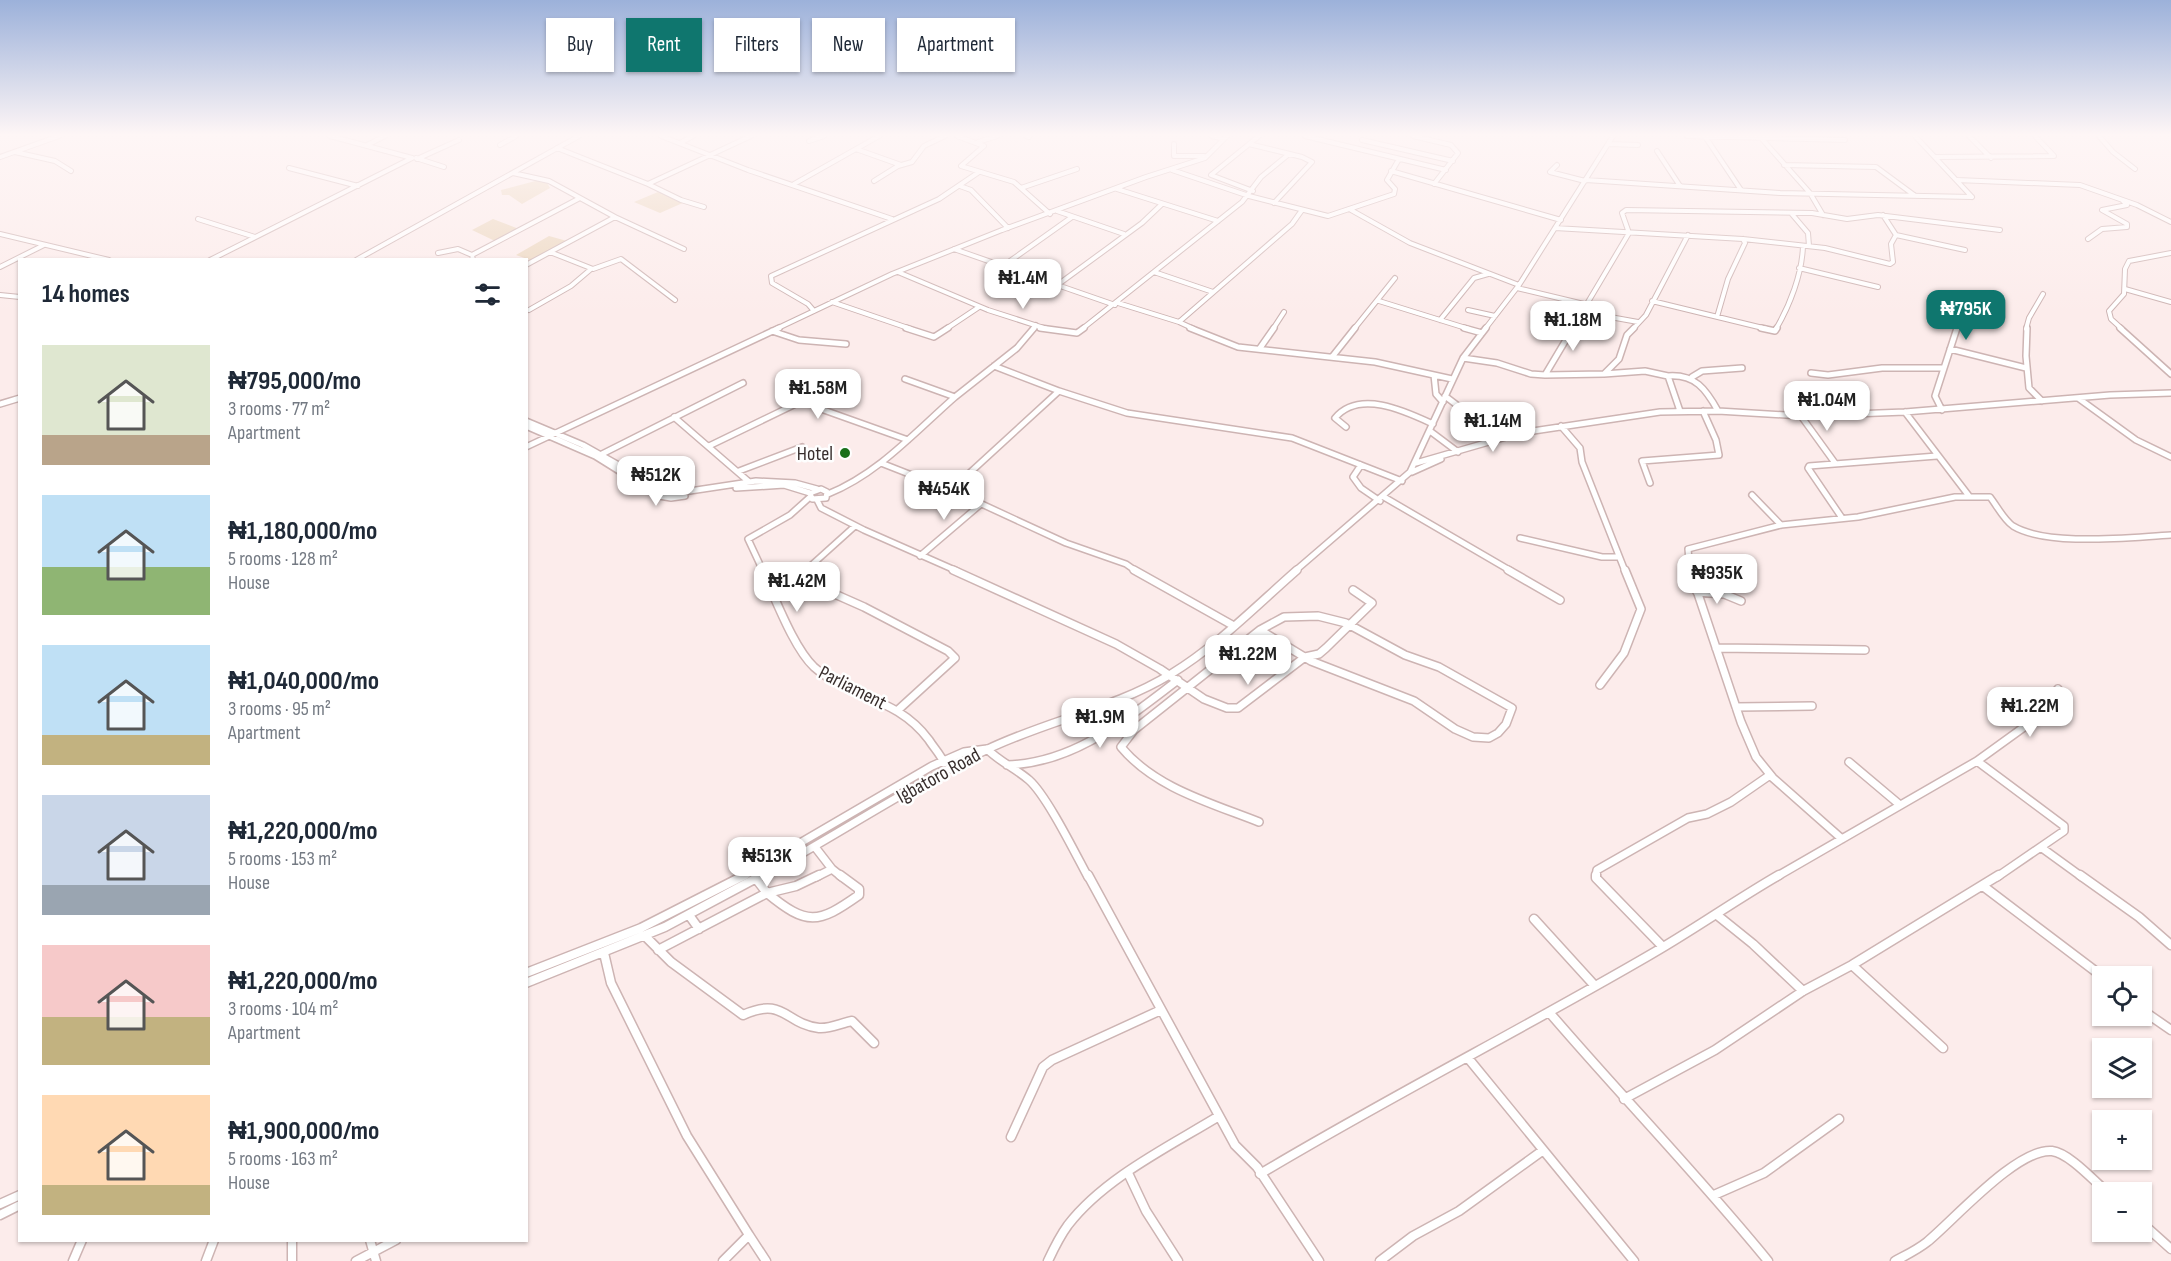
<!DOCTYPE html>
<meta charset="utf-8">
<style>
:root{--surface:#fff;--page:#f2f2f3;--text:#1f2937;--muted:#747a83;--accent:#0f766e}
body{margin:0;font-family:"Sofia Sans Condensed",sans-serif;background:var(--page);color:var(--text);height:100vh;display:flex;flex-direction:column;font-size:22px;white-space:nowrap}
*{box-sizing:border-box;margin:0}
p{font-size:20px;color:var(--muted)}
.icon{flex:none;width:33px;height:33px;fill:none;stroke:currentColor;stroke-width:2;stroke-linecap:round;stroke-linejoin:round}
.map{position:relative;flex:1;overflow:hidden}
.drawer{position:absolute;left:18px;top:258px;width:510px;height:984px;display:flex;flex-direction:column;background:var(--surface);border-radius:0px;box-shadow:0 2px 4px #0004}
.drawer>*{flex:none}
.guide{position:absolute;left:546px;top:18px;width:570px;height:54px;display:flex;gap:12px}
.controls{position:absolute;left:2092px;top:966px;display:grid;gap:12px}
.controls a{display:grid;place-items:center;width:60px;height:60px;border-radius:0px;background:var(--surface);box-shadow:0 2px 4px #0004;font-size:30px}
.price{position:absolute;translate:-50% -51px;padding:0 14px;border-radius:12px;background:#fff;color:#222;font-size:20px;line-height:39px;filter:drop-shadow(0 2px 3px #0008)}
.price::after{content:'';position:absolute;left:50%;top:36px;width:18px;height:14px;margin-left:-9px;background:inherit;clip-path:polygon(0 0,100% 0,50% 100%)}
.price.active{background:var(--accent);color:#fff}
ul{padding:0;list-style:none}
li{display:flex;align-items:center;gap:18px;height:150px;padding:0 24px}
li span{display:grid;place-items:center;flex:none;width:168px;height:120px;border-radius:0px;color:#555}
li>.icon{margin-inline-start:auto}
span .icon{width:72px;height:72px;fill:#fffc;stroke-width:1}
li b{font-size:26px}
h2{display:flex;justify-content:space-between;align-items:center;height:72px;padding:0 24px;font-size:26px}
.pill{padding:0 21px;border-radius:0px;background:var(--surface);box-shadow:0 2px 4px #0004;font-size:21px;line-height:54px}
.pill.active{background:var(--accent);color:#fff}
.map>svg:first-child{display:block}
.green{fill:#ecd7bf}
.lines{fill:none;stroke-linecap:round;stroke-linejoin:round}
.minor-far3-casing{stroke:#cdb4b3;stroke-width:6}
.minor-far2-casing{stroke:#cdb4b3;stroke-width:8}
.minor-far1-casing{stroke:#cdb4b3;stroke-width:10}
.minor-casing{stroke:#cdb4b3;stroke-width:11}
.minor-far3{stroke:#fff;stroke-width:4}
.minor-far2{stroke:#fff;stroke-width:5}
.minor-far1{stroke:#fff;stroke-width:7}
.minor{stroke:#fff;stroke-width:8}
.poi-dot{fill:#1a701b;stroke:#fefefe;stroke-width:2}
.labels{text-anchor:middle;stroke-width:5;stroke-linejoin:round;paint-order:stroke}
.poi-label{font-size:20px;fill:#382e2d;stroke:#fefefe;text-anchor:end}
.street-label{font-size:20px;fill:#382e2d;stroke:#fefefe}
</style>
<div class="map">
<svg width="2171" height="1261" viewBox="0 0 2171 1261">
<rect width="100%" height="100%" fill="#fceceb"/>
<path class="green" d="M539,180L546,181L550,188L522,204L509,195H502L501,190Z
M658,192L685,202L660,213L634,202Z
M493,219L519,229L495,241L472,230Z
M549,236L567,241L530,260L516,255Z"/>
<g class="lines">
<defs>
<path id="minor-far3" d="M661,136L748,170L892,219
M957,136L984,146L961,166L1014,182L1050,214
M1026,136L1029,137
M1212,136L1224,139
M1305,136L1446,170
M1413,136L1451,145L1458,153L1434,184
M1687,136L1845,140
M1915,136L1972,197
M1969,136L1991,158
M2099,136L2113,152L2135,169
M1706,138L1741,190
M1762,139L1810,193L1823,215
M1362,140L1453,161
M809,141L824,136
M978,142L997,136
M680,143L693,136
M1174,144V156H1204
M1249,144L1302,157L1312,162L1274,203
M1609,144L1638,145
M367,145L385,136
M500,145L516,136
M557,148L648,184
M856,149L901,165
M1657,151L1680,186
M15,152L55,161L71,171
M0,157L59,136
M1935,157L2054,156L2035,136
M416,158L444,167
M417,159L459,140
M1557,165L1550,172L1585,181
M1784,165L1876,167L1914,195
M289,168L358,186
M1172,170L1249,196L1328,216L1394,194L1395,189L1387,180L1399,159
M1391,171L1561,220
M513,173L549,181L615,217L526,265
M1586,180L1780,193L1972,197
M1957,180L2080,185L2137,205L2171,222
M874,181L898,166L912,162L924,146L945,136
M794,184L879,136
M960,186L971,190L1008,228
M1021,188L1077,169
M1117,189L1218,221
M1253,191L1211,175L1259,136
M704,207L681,200L648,184L751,136
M1351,210L1410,243L1519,285
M1057,211L1124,234
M1791,213L1808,233L1809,246
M615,217L684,249
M198,219L255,237
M1555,228L1743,239L1825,248L1890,264L1893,262L1891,244L1896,235L1883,215
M0,234L109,260
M1896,235L1965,250
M2088,239L2102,229L2127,227V224L2102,210L2127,205L2123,201
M954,249L1115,305
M550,252L593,269L621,259L675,300
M438,253L458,249L472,255
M210,260L412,158L330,136
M356,260L579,136
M473,260L472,255L578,199
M1003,266L1072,217
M0,267L44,245
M1799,268L1878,287
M898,272L988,310L1047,329
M1154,272L1213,292
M1056,286L1142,223L1162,204
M1517,288L1588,305
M2125,289L2171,302
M0,295L20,297
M1379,301L1469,329
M1652,301L1767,329
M832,302L911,329
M1118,303L1179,322L1292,224L1302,210
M1586,309L1599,315L1638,322
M529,310L571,286L591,269
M1468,310L1495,316
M814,311L808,304L772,283L771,276L939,199L979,172
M1717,317L1728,279L1745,243L1743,239
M1440,320L1474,278L1488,274
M1179,322L1194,329
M776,329L892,274L1002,230L1146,177L1205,158L1227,136
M946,329L979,307
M1033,329L1036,325
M1082,329L1242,202L1261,177L1289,154
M1273,329L1284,312
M1354,329L1395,278
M1485,329L1519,285L1613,136
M1572,329L1629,233L1622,213L1626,210L1812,213L1847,219L1878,215L2000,230
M1633,329L1646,315L1688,235
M1776,329C1790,305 1802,274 1803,246
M1956,329L1964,304
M2026,329L2029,318L2043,294
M2122,329L2111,319L2109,311L2124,294L2125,269L2129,261L2171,253"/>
<path id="minor-far2" d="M906,328L934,337L948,328
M1040,328L1077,333L1084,328
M1190,328L1238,347L1375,362L1452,379
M1464,328L1482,333
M1761,328L1775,331L1777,328
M2027,328L2026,356L2029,388L2042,401
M2120,328L2171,374
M772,331L799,340L846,344
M1260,348L1274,328
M1950,349L2026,368
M1332,357L1355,328
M1463,358L1497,363L1531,374L1545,375L1573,328
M994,366L1059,391
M1811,373L1828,375L1882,368H1944
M1604,374L1645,371L1668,376L1680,411
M1434,375L1436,394L1443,402
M1545,375L1604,374L1619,359L1627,335L1634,328
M1668,376C1695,374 1706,389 1718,411
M1692,377L1702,371L1742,368
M1445,396L1466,412L1510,424L1520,433
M955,397L1017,348L1034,328
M2078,398L2136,440L2171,457
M0,404L20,398
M1942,410L1935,396L1957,328
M1905,412L1969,496
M1801,416L1835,463
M674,417L748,481
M526,421L583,445L670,494L756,481L795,483L817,489
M526,426L595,456L659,496L671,498L685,496
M1561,426L1580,448L1582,462L1625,571
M1346,427L1335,418C1359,389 1405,411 1433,424
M1430,431L1458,452
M709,446L804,400L821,409L908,440
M526,447L779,328
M602,454L743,383
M881,463L960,494L1066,543L1126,564L1136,571
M1416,463L1520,433L1660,412L1718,411L1801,416L1905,412L2110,395L2171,393
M1361,465L1353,477L1361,488L1380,501
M739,471L802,447
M1412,472L1441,459
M1650,483L1642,461L1719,455L1716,440L1703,411
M736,488L784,485L810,493
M821,489L827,492L826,498L812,499L810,493Z
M951,490L1059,391L1127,413L1292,438L1402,481
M828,494C878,474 915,432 955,397L905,379
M1752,495L1781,525
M1384,497L1511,571
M817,500L821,508L864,530L957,571
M1842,518L1808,468L1809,466L1937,456
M1520,538L1602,557H1618
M920,556L981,504
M763,571L748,539L790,515L810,497
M805,571L855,526
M1295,571L1410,472L1463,358L1486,328
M1690,571L1688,549L1781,525L1858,517L1955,497H1990C1997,506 2004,520 2013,526C2048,547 2130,537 2171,535"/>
<path id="minor-far1" d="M762,570C775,597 793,647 814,667C850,699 896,696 929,740C934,748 941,755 944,763
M807,570L803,573V580L864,607L948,651L955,658L898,710
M953,570L1116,644L1160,669L1204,699L1227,708H1238L1305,657L1319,654L1326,648L1372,603L1353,590
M1134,570L1234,626
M1508,570L1560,600
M1690,570L1741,722L1756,757L1773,778L1842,839
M1697,592L1724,594L1741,601
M1318,616L1346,623L1405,655L1439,667L1512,708L1506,724L1498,733L1489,738L1473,737L1455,729L1414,701L1311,661L1260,630L1284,617Z
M1716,648L1865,650
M1600,685L1624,653L1641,609L1625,570
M1736,707L1812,706
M987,749C1000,762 1015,768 1029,780C1047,796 1075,853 1088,877
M1977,761L2064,826V831L1997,877
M1849,762L1900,805
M1007,765C1075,763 1126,719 1178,680
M1259,822C1211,803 1155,788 1121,747L1134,730L1260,630
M815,847L832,869
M2042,848L2082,877
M832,869L842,877
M742,877L932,766L964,752L987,749
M760,877C836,836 908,787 986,750C1045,721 1114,709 1171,674C1217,646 1257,605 1297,570
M816,877L832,869
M1596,877L1597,870L1688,818L1707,814L1731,802L1770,775
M1776,877L1977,761L2031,722L2058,689"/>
<path id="minor" d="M819,875L796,886L767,893C807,926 818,924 859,895V889L840,875
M1088,875L1235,1145L1257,1167L1319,1261
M1596,875V878L1663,947
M2080,875L2139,917L2171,945
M1983,886L2103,977
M689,915L699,929
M1717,915L1753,944L1803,991
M1534,919L1595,986
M645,936L671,962L743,1015C784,996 785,1024 819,1028C830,1029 841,1023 852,1021L874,1043
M658,950L767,893L757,880
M604,953L611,983L687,1136L749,1235L723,1261
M1852,965L1943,1048
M526,973L641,928L745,875
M526,983L665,927L762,875
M2142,1010L2171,1030
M1549,1012C1621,1096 1698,1175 1768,1261
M1468,1058L1634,1261
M1624,1099L1715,1050L1803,991L1852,965L1999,875
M1011,1137L1043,1067L1052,1060L1161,1010
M1128,1173L1146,1211L1178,1261
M1260,1174C1387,1098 1519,1031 1648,956C1692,931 1734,901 1779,875
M1714,1195L1764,1173L1839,1119
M0,1204L20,1195
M0,1215L20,1205
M2142,1223L2171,1249
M749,1235L766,1261
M292,1240V1261
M370,1240L376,1261
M73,1261L82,1240
M206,1261L214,1240
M356,1261L396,1240
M1048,1261C1054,1248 1060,1236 1068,1225C1104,1178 1170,1146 1219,1116
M1380,1261L1413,1236L1459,1211L1542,1151
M1895,1261C1906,1255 1917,1250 1927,1242C1954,1220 2017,1148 2052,1151C2069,1153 2094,1181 2107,1192"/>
</defs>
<use href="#minor-far3" class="minor-far3-casing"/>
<use href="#minor-far2" class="minor-far2-casing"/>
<use href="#minor-far1" class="minor-far1-casing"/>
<use href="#minor" class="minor-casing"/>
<use href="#minor-far3" class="minor-far3"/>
<use href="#minor-far2" class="minor-far2"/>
<use href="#minor-far1" class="minor-far1"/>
<use href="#minor" class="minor"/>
</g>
<linearGradient id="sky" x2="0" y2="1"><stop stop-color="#9cb1da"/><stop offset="0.43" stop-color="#fef6f6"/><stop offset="1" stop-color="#fef6f6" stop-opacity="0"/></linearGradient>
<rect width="2171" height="313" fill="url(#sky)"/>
<circle class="poi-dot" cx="845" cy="453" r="6"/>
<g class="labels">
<g class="poi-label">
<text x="833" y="460">Hotel</text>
</g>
<g class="street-label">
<text transform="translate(853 687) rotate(27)" y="7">Parliament</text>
<text transform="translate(938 775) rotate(-29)" y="7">Igbatoro Road</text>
</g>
</g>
</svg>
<div class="controls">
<a><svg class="icon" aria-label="locate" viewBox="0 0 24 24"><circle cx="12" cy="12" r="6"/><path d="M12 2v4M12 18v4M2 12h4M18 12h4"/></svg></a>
<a><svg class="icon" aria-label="layers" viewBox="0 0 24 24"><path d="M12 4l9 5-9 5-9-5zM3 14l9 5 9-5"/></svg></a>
<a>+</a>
<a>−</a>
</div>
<b class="price" style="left:1023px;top:310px">₦1.4M</b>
<b class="price active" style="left:1966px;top:341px">₦795K</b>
<b class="price" style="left:1573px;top:352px">₦1.18M</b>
<b class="price" style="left:818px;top:420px">₦1.58M</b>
<b class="price" style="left:1827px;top:432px">₦1.04M</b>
<b class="price" style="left:1493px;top:453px">₦1.14M</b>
<b class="price" style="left:656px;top:507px">₦512K</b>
<b class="price" style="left:944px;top:521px">₦454K</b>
<b class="price" style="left:1717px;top:605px">₦935K</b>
<b class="price" style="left:797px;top:613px">₦1.42M</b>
<b class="price" style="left:1248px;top:686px">₦1.22M</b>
<b class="price" style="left:2030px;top:738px">₦1.22M</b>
<b class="price" style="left:1100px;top:749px">₦1.9M</b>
<b class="price" style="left:767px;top:888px">₦513K</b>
<div class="guide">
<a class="pill">Buy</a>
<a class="pill active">Rent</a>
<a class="pill">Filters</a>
<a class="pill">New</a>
<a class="pill">Apartment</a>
</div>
<section class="drawer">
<h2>14 homes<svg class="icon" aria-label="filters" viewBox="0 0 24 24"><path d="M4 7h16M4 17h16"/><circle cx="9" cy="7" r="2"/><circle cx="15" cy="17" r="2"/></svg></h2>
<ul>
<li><span style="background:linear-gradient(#dfe7d0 75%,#b9a48a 0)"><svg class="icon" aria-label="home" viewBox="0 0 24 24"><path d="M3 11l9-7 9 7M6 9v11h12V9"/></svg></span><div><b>₦795,000/mo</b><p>3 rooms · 77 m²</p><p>Apartment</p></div></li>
<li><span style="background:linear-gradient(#bfe0f5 60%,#8fb573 0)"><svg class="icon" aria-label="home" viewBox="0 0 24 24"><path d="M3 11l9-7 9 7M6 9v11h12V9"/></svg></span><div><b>₦1,180,000/mo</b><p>5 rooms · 128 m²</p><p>House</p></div></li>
<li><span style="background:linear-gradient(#bfe0f5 75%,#c2b280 0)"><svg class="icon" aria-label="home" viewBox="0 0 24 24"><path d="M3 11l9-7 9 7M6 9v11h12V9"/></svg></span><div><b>₦1,040,000/mo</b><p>3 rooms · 95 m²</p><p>Apartment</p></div></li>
<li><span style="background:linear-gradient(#c9d6e8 75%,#9aa5b1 0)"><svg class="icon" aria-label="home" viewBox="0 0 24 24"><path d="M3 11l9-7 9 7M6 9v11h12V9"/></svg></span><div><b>₦1,220,000/mo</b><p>5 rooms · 153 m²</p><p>House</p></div></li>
<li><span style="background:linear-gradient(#f6c9c9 60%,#c2b280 0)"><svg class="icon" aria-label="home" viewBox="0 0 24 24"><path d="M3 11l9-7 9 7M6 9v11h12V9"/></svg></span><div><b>₦1,220,000/mo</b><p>3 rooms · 104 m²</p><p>Apartment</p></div></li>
<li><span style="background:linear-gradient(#ffd9b3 75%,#c2b280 0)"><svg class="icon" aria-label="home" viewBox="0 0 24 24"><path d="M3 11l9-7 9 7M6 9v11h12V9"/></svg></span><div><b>₦1,900,000/mo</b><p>5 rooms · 163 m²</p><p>House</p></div></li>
</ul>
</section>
</div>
